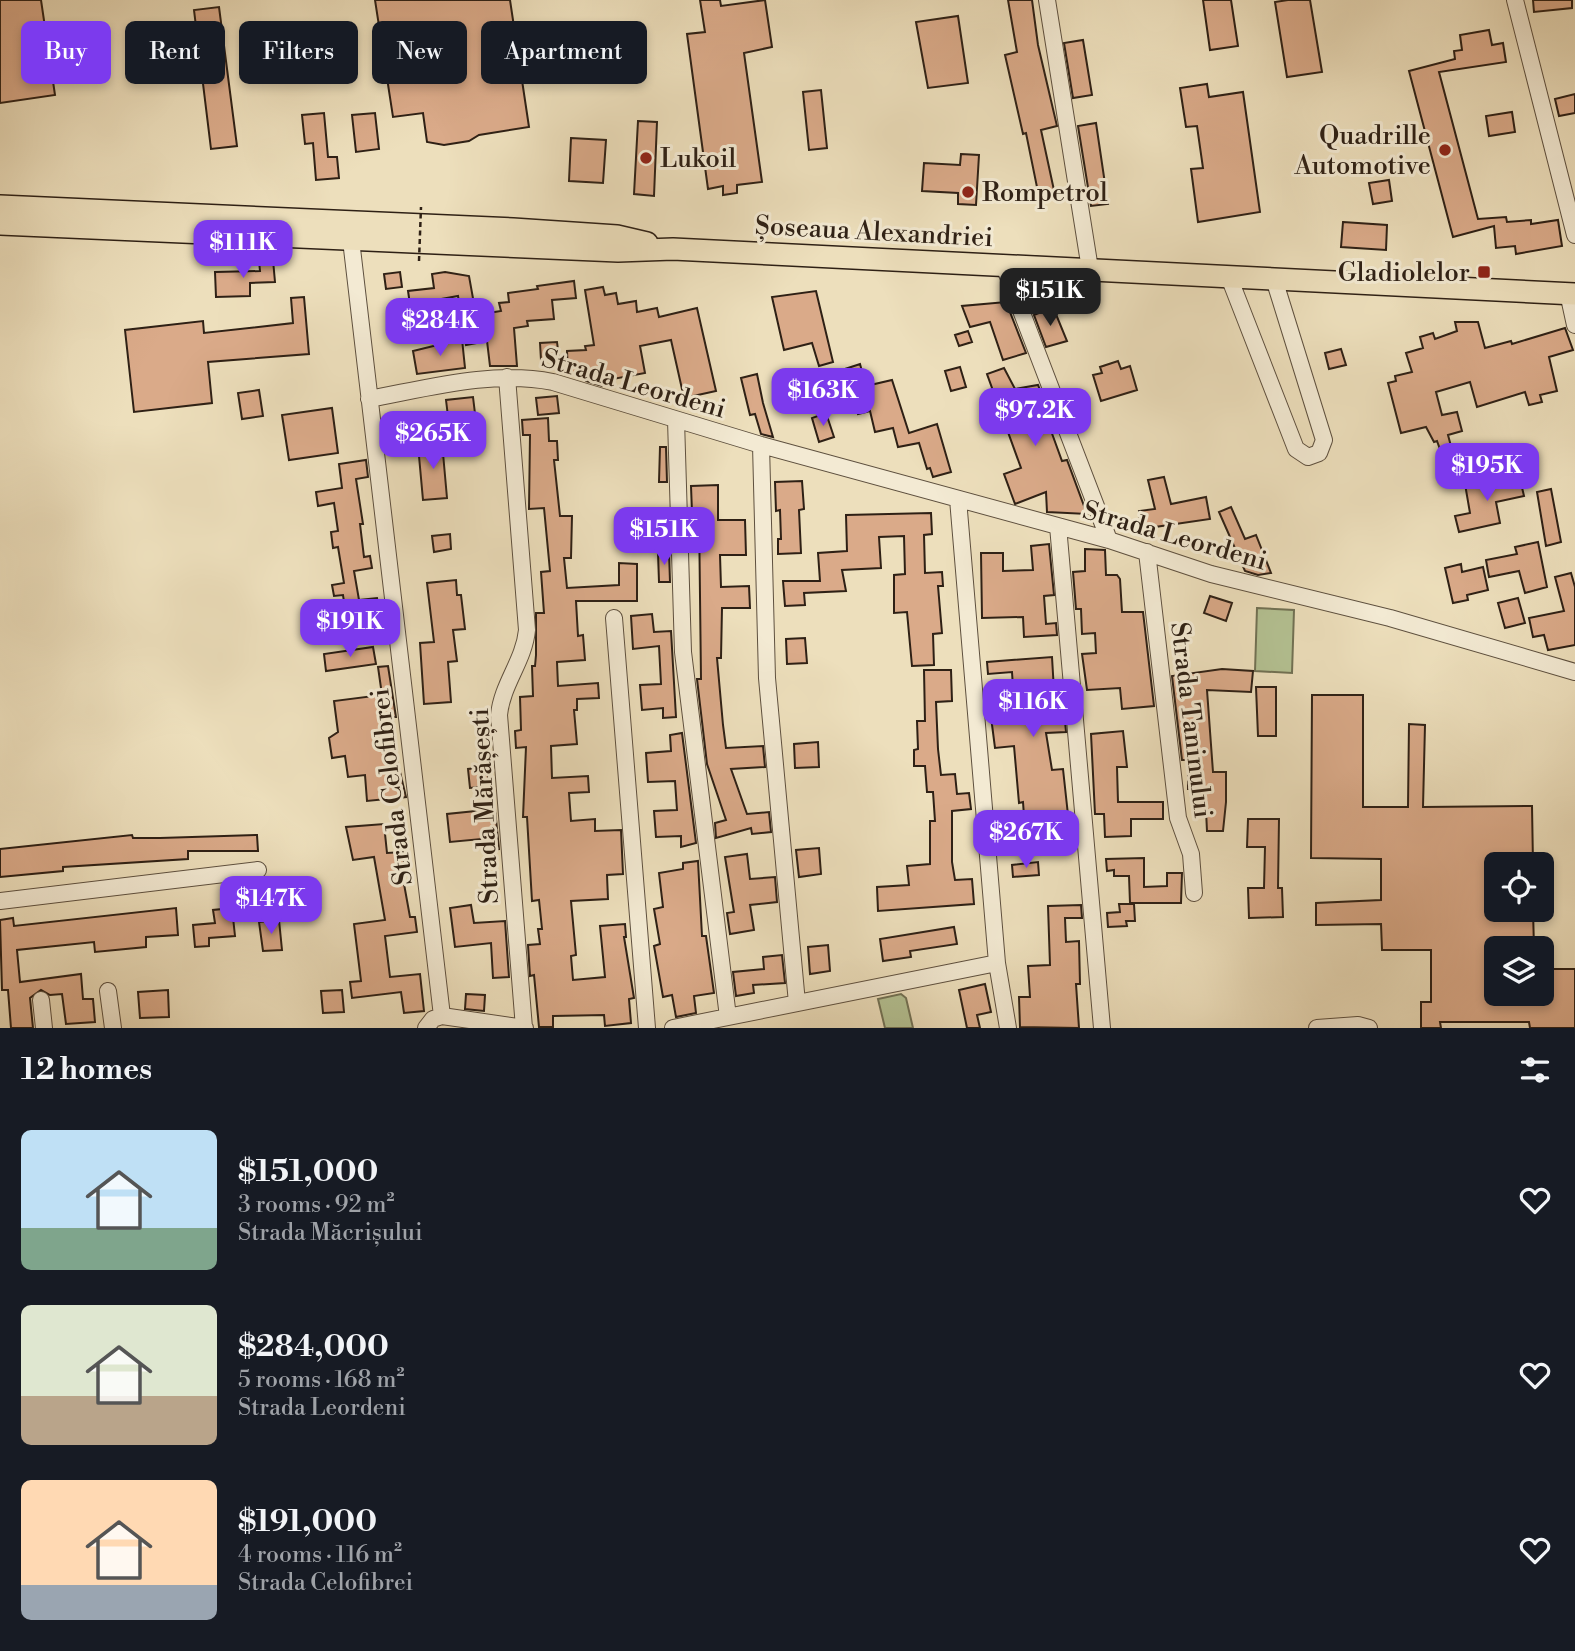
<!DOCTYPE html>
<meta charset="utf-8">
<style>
:root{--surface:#171b24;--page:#20242c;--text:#f1f3f6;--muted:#9ea1a6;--accent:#7c3aed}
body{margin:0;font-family:"Libre Bodoni",serif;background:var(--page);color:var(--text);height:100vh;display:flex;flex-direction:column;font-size:26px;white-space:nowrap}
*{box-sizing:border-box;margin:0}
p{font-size:23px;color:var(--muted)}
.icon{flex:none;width:38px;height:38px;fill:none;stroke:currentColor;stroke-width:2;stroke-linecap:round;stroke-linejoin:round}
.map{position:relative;height:1028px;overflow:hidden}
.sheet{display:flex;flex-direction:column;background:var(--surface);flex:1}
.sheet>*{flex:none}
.hud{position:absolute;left:21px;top:21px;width:700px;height:63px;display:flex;gap:14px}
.fabs{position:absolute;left:1484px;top:852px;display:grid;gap:14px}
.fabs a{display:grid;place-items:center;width:70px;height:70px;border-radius:10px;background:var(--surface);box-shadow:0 4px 10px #0003;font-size:35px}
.price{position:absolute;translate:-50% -60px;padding:0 16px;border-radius:14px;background:var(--accent);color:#fff;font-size:23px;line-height:46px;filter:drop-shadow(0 2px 4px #0008)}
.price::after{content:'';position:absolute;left:50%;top:42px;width:21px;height:16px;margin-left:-10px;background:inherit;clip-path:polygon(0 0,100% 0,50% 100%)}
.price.active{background:#222;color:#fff}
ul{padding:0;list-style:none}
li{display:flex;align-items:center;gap:21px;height:175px;padding:0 21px}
li span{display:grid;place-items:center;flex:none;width:196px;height:140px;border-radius:10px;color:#555}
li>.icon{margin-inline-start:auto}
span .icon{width:84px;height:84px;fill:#fffc;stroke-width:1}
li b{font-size:30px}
h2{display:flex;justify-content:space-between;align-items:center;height:84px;padding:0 21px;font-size:30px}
.tag{padding:0 24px;border-radius:10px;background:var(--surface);box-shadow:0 4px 10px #0003;font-size:24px;line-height:63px}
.tag.active{background:var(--accent);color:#fff}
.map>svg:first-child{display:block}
.green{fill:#b4c293;stroke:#717154;stroke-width:2}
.building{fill:#daaa89;stroke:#2e2015;stroke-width:2}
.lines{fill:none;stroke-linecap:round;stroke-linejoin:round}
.minor-casing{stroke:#5e503f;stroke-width:18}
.major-casing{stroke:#2e2015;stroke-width:24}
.minor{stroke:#f3ead3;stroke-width:16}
.major{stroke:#eddfbc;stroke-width:21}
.path-bridge{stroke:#2e2015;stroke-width:2.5;stroke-dasharray:5 3.5;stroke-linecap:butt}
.poi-dot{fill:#8f2418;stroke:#f3ead3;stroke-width:2.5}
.labels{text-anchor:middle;stroke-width:6;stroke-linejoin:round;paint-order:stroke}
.poi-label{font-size:26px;fill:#2e2015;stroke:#f3ead3;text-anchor:end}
.street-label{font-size:26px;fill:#2e2015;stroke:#f3ead3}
</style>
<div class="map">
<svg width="1575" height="1028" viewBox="0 0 1575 1028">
<rect width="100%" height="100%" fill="#eddfbc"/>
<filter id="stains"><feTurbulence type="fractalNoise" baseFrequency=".00286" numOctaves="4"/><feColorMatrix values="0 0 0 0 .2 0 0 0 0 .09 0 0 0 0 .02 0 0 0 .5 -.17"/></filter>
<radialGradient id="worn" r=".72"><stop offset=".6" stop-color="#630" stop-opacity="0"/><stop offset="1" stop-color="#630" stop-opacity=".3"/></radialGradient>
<path class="green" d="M1257,608L1294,610L1292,673L1255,671Z
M901,994L906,998L913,1028H885L878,999Z"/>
<path class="building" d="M0,0H41L55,95L0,103Z
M375,0H510L529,127L479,135L469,141L444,145L427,142L423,113L393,117Z
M700,0H720L721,6L765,0L772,47L744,53L762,182L737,185V193L723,195V186L708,189L687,34L705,32Z
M1008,0H1032L1038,45L1057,126L1041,130L1055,195L1039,197L1026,133L1023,134L1005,55L1017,52Z
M1203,0H1231L1238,46L1210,50Z
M1288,0H1310L1322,72L1287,77L1275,2Z
M1533,0H1572V8L1534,12Z
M219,7L237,146L211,149L194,10Z
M958,16L968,83L928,88L916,22Z
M1489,30L1492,45L1503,43L1506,62L1439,72L1478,219L1506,217L1507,222L1531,220V224L1558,220L1562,246L1516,254L1515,246L1496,248L1494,226L1453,237L1409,71L1455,59L1454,51L1462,50L1460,35Z
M1083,40L1092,95L1073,98L1064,43Z
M1207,84L1209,97L1243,92L1260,212L1198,222L1191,169L1203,168L1197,126L1186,127L1180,88Z
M821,90L827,148L809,150L803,92Z
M1575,94V113L1559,116L1555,99Z
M1512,112L1515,132L1489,136L1486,116Z
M324,113L328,157H337L339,178L316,180L313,143L305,144L302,115Z
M375,113L379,149L356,152L352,115Z
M638,121L657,122L654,196L634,194Z
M1096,123L1108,204L1091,206L1078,126Z
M571,138L606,140L603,183L569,181Z
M961,154L979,155L976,205L958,204V193L922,191L924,163L960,165Z
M1389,180L1392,201L1373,204L1369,183Z
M1343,222L1387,225L1386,250L1341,247Z
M273,260L275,282L250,283V296L216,297L215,272L260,271L259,261Z
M400,272L402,287L386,289L384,274Z
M445,272L469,276L476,315L501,311L499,303L509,302L508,293L538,289L537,286L574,281L576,298L552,300L554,319L527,321L528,326L514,328L517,366H490L487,341L466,345L458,296L430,301L432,315L412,318L408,291L434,288L432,274Z
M603,287L605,295L616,293L618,304L636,301L637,312L657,308L659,317L697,308L716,391L684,398L671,340L640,346L645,373L602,381V386L586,381L585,372L568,374L567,351L586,350L585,346L594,345L585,290Z
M816,291L833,362L819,366L812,343L784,350L772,297Z
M304,297L309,354L208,362L212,403L134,412L125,330L203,321L204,333L293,323L291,298Z
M1006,302L1026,353L1003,360L990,322L970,327L962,306Z
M1053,307L1067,341L1046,347L1034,315Z
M1455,322H1478L1485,348L1511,341L1512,344L1565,328L1573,350L1549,357L1557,391L1540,395L1542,402L1529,405L1525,392L1477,407L1470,382L1436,392L1442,415L1457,412L1462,431L1448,435L1452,450L1441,452L1437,441L1434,442L1426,427L1401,433L1388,383L1396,381L1395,376L1412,372L1406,353L1423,348L1420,337L1433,333L1435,339L1457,331Z
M968,331L972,342L959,346L955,335Z
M462,339L465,368L417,374L413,351Z
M557,342L559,358L541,360L540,343Z
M1341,349L1346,365L1329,369L1325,353Z
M1118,361L1121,369L1130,366L1137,390L1101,401L1093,375L1102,373L1100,367Z
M860,364L866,386L892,380L909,433L937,424L951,472L933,477L930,468L927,469L919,443L898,447L893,428L875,432L870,411L858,414L845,369Z
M960,367L966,387L951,391L945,371Z
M1004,368L1015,389L1038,385L1054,427L1050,428L1062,461L1067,460L1087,514L1047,512L1046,492L1015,504L1004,474L1021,468L987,374Z
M757,374L763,403L773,437L761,434L755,414L750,415L741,378Z
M259,390L263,416L242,419L238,393Z
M557,396L559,413L538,415L536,398Z
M473,397L477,430L450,433L446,400Z
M332,408L338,453L289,460L282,415Z
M412,413L415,440L395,442L392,415Z
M826,413L834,437L819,442L812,418Z
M548,418L549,441H557L558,460H554L560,516H572L571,558H564L567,588L619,585V563L637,564V601H576L578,636L583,635L585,660L557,662L558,686L598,683L599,698L577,699V710H574L577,744L551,746L552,778L588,776L589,792L569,793L571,821L595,819V831L621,830L623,874L607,875L608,899L571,901L576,955L571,956L573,980L605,977L600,926L625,924L626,937H624L634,998L629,999L631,1023L605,1026L604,1015L553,1016V1027H539L534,975L530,976L528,945L540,944L538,929H542L539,900L532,901L527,817H523L526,747L516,748L515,731L521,730L520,697L533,696L532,666H535L536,655V613H544L541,572L550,571L544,508L529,509L530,435H523L522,420Z
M442,442L447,498L423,500L418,445Z
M660,447H666L667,482H659Z
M366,460L368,477L356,479L363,524H360L364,557L370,556L372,568L354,571L359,600L377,598L379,610L346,615L343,595L334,596L332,585L344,583L338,547L333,548L331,532L338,531L334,503L318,506L316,492L342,488L339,464Z
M1164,477L1171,504L1206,497L1210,519L1141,529L1139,511L1155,509L1148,480Z
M1520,479L1524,496L1496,502L1500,523L1459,532L1455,516L1470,513L1465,484L1487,480L1488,485Z
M802,481L804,509L799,510L801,553L778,554V539H781L780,510L776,511L775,482Z
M718,485V520H745L746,555H720L721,587L749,586L750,608H722L721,658H717L723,725L726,748L763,746L765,767L731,769L747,814L769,812L771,832L752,834L751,828L716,838L715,823L726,820L707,764L697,679H701L699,513H692L691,486Z
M1551,489L1561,542L1546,546L1537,492Z
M1231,507L1245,539L1256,535L1271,573L1258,575L1245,571L1219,512Z
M931,513L932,534L924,535L925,573L942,572L943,586H938L942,633L933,634L934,665L912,666L907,612L894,613V575L905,574L904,536L879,537L881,568L842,570L846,591L804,593L805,605L785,606L783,581H820L818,553L847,551L846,515Z
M450,534L451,549L434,552L432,536Z
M1538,542L1547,587L1525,593L1519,571L1489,577L1486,560L1517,554L1515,547Z
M1049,544L1054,595L1044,596L1046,624L1056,623L1057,635L1024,637L1023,617L982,618L981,553H1003V571L1033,570L1031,546Z
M1085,549L1105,550L1106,575H1117L1120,579L1122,612H1143L1154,706L1122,709L1120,688L1087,690L1082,654L1096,653L1095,633L1082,634L1081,609H1076L1073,572L1085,571Z
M669,552L670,582H659L658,553Z
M1461,564L1462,572L1483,567L1488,590L1467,595L1468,600L1453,603L1445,568Z
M1571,573L1575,587V645L1548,650L1544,635L1533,637L1529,618L1564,611L1555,577Z
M456,580L457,595H461L465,629L453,630L457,661L448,662L451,702L424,704L420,643L434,642L427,583Z
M1210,596L1232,603L1226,621L1204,613Z
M1518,598L1525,623L1505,628L1498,603Z
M652,614L654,632L671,631L676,717L663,718V708L642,710L640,685L661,684L659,646L633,649L631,616Z
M805,638L807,663L787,664L786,639Z
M373,647L376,664L326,671L324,654Z
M1052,657L1054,691L1062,690L1066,732L1046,733L1052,770L1063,769L1068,815L1064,816L1065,828L1042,832V829L1025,830L1023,802L1019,803L1014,746L995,748L990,709L997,708V704L1014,703L1012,672L988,674L987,662Z
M388,666L396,717H392L395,751L406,797L367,801L365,775L348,777L345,756L332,758L329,738L338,732L334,701L382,695L378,667Z
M1222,669L1253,671L1251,692L1207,690L1213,772H1226V802L1223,831H1207L1205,789H1188V760H1182L1172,676Z
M924,670H951L952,701L936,702L938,749L941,775L955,774L957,794L969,793L971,809L952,811V862L955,880L972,879L974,904L878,911L877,887L909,885L907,866L930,864V821H935L933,792H927L925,766H914V750L918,749L917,721H925Z
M1256,687H1276V736H1258Z
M1312,695H1363V807H1408L1409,724L1425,725L1423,807L1532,806L1533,864H1496V910H1533L1534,948H1496V994H1542V969H1575V1028H1530L1529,1022H1440L1441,1028H1421V1002H1431V950H1382L1381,924L1316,925V903L1381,900V859L1311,858Z
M1123,731L1127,767H1117L1118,802H1163V819H1131V836L1105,837L1104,814H1095L1091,734Z
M682,733L696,843L681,847V836L656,837L654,811L677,810L675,781L648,782L646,753L671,751L670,735Z
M818,742L819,767L795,768L794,744Z
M487,767L489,786L470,788L468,769Z
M495,809L499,849L482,851L481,839L450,842L447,814Z
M1248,819H1279L1278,888H1282L1283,917L1249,918L1248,888H1264L1265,847H1247Z
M384,824L387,853L403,852L405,873H402L410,917H415L417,932L385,936L390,977L420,974L424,1011L404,1013L401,992L352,998L350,982L361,981L354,924L385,920L374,857L353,860L346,827Z
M132,835L133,838H160L257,835L258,851H188V859L63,867V871L0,877V849Z
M819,848L821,874L799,877L796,850Z
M747,854L750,879L775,877L777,902L750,905L754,930L730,934L727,913L734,912L725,857Z
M1144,858V887L1167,886V873H1182L1181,903H1130L1129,876H1114V870L1107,871L1106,859Z
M698,861L702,936H706L714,993L694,996L696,1013L676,1017L672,995L663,997L654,946L660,944L654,909L663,907L659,873L683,869V863Z
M1038,862L1039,875L1013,877L1012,865Z
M1119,904H1134L1135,921H1126L1127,926L1108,927L1107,913L1120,912Z
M471,905L474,923L505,921L509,977L493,978L491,943L455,947L450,908Z
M1081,905L1082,918H1065L1066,942L1079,941L1080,984H1076L1079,1028L1020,1027L1019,997H1030L1028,966L1050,965L1048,906Z
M176,908L178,935L146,937V947L95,952L94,942L17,950L20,982L81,974L83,999H93L95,1022L66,1024L62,994L50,995L41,990L30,998L33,1028H11L8,990H2L0,920L13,918L14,926Z
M232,908L235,936L209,938V946L195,947L193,925L215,923L213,910Z
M279,920L282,950L263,951L259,922Z
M954,927L957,944L910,951L911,957L883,961L880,939Z
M828,945L830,971L810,974L808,947Z
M782,955L785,983L753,985L754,993L736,996L733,972L764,969L763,957Z
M985,984L991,1012L977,1015L980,1028H967L959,990Z
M168,990L169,1017L140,1018L138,992Z
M342,990L344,1012L323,1013L321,991Z
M466,994L485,995L484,1011L465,1009Z"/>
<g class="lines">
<defs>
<path id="minor" d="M1047,0L1090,269
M1515,0L1575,235
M351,240L442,1016
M1004,266L1109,540
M1229,277L1296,449L1308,457L1319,453L1324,440L1274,279
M1568,293L1575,325
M507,377L527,630C524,661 502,684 499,715L524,1028
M369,399C429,388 492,370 553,382L761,445L1109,540L1211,574L1390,618L1575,672
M676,420L683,652L728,1017
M761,445L767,678L797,1003
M958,499L997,963L1008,1028
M1058,526L1102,1028
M1147,552L1178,818L1191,854L1194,893
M614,618L647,1028
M0,901L258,870
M108,991L113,1028
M41,1000L44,1028
M426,1028L433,1019L442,1016L525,1028
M673,1028L997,963
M1317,1028L1358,1025L1369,1028"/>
<path id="major" d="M0,206L513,229L617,236L647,243
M0,224L618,251L673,249L1575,294"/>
</defs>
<use href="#minor" class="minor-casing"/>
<use href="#major" class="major-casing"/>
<use href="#minor" class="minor"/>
<use href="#major" class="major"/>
<path class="path-bridge" d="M419,261L421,207"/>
</g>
<g class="poi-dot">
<circle cx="1445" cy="150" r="7"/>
<circle cx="646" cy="158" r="7"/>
<circle cx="968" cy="192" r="7"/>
<rect x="1477" y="265" width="14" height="14" rx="3.5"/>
</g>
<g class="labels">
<g class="poi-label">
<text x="1431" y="144">Quadrille<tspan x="1431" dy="30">Automotive</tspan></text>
<text x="660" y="167" text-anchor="start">Lukoil</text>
<text x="982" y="201" text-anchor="start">Rompetrol</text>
<text x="1470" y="281">Gladiolelor</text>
</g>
<g class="street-label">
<text transform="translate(874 231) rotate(3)" y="9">Șoseaua Alexandriei</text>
<text transform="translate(634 383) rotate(16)" y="9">Strada Leordeni</text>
<text transform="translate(1175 535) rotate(16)" y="9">Strada Leordeni</text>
<text transform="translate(1192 720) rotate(83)" y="9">Strada Taninului</text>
<text transform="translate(391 787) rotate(-97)" y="9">Strada Celofibrei</text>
<text transform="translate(484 806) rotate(-93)" y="9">Strada Mărășești</text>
</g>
</g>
<rect width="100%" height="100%" filter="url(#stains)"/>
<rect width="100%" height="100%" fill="url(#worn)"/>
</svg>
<div class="fabs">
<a><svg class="icon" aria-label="locate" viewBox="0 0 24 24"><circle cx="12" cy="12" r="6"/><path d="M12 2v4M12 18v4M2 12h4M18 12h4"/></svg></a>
<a><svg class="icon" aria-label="layers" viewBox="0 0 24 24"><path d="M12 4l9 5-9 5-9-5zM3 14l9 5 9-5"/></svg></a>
</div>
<b class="price" style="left:243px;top:280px">$111K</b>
<b class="price active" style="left:1050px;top:328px">$151K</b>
<b class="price" style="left:440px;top:358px">$284K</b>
<b class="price" style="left:823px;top:428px">$163K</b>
<b class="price" style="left:1035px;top:448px">$97.2K</b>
<b class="price" style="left:433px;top:471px">$265K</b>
<b class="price" style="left:1487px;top:503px">$195K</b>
<b class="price" style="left:664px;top:567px">$151K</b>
<b class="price" style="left:350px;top:659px">$191K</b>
<b class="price" style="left:1033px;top:739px">$116K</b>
<b class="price" style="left:1026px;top:870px">$267K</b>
<b class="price" style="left:271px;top:936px">$147K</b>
<div class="hud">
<a class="tag active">Buy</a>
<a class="tag">Rent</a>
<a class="tag">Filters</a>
<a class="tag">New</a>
<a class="tag">Apartment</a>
</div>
</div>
<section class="sheet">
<h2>12 homes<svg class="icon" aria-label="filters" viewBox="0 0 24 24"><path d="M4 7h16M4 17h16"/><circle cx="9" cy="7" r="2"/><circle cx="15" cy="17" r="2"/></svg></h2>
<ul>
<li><span style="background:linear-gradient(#bfe0f5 70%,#7fa58c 0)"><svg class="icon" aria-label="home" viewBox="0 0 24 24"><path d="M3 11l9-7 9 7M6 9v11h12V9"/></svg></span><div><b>$151,000</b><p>3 rooms · 92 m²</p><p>Strada Măcrișului</p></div><svg class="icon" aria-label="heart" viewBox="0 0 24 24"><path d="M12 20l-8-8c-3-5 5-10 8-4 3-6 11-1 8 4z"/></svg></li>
<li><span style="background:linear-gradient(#dfe7d0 65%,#b9a48a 0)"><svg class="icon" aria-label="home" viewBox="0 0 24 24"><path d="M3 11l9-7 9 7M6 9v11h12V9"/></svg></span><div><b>$284,000</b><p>5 rooms · 168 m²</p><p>Strada Leordeni</p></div><svg class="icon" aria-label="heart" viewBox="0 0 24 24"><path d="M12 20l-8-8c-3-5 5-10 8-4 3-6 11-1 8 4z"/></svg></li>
<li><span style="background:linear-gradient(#ffd9b3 75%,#9aa5b1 0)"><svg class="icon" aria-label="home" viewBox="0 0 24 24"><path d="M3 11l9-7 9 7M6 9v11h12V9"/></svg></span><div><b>$191,000</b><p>4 rooms · 116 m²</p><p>Strada Celofibrei</p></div><svg class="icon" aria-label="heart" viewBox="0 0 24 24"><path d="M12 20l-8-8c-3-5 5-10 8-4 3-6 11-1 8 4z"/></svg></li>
</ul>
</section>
